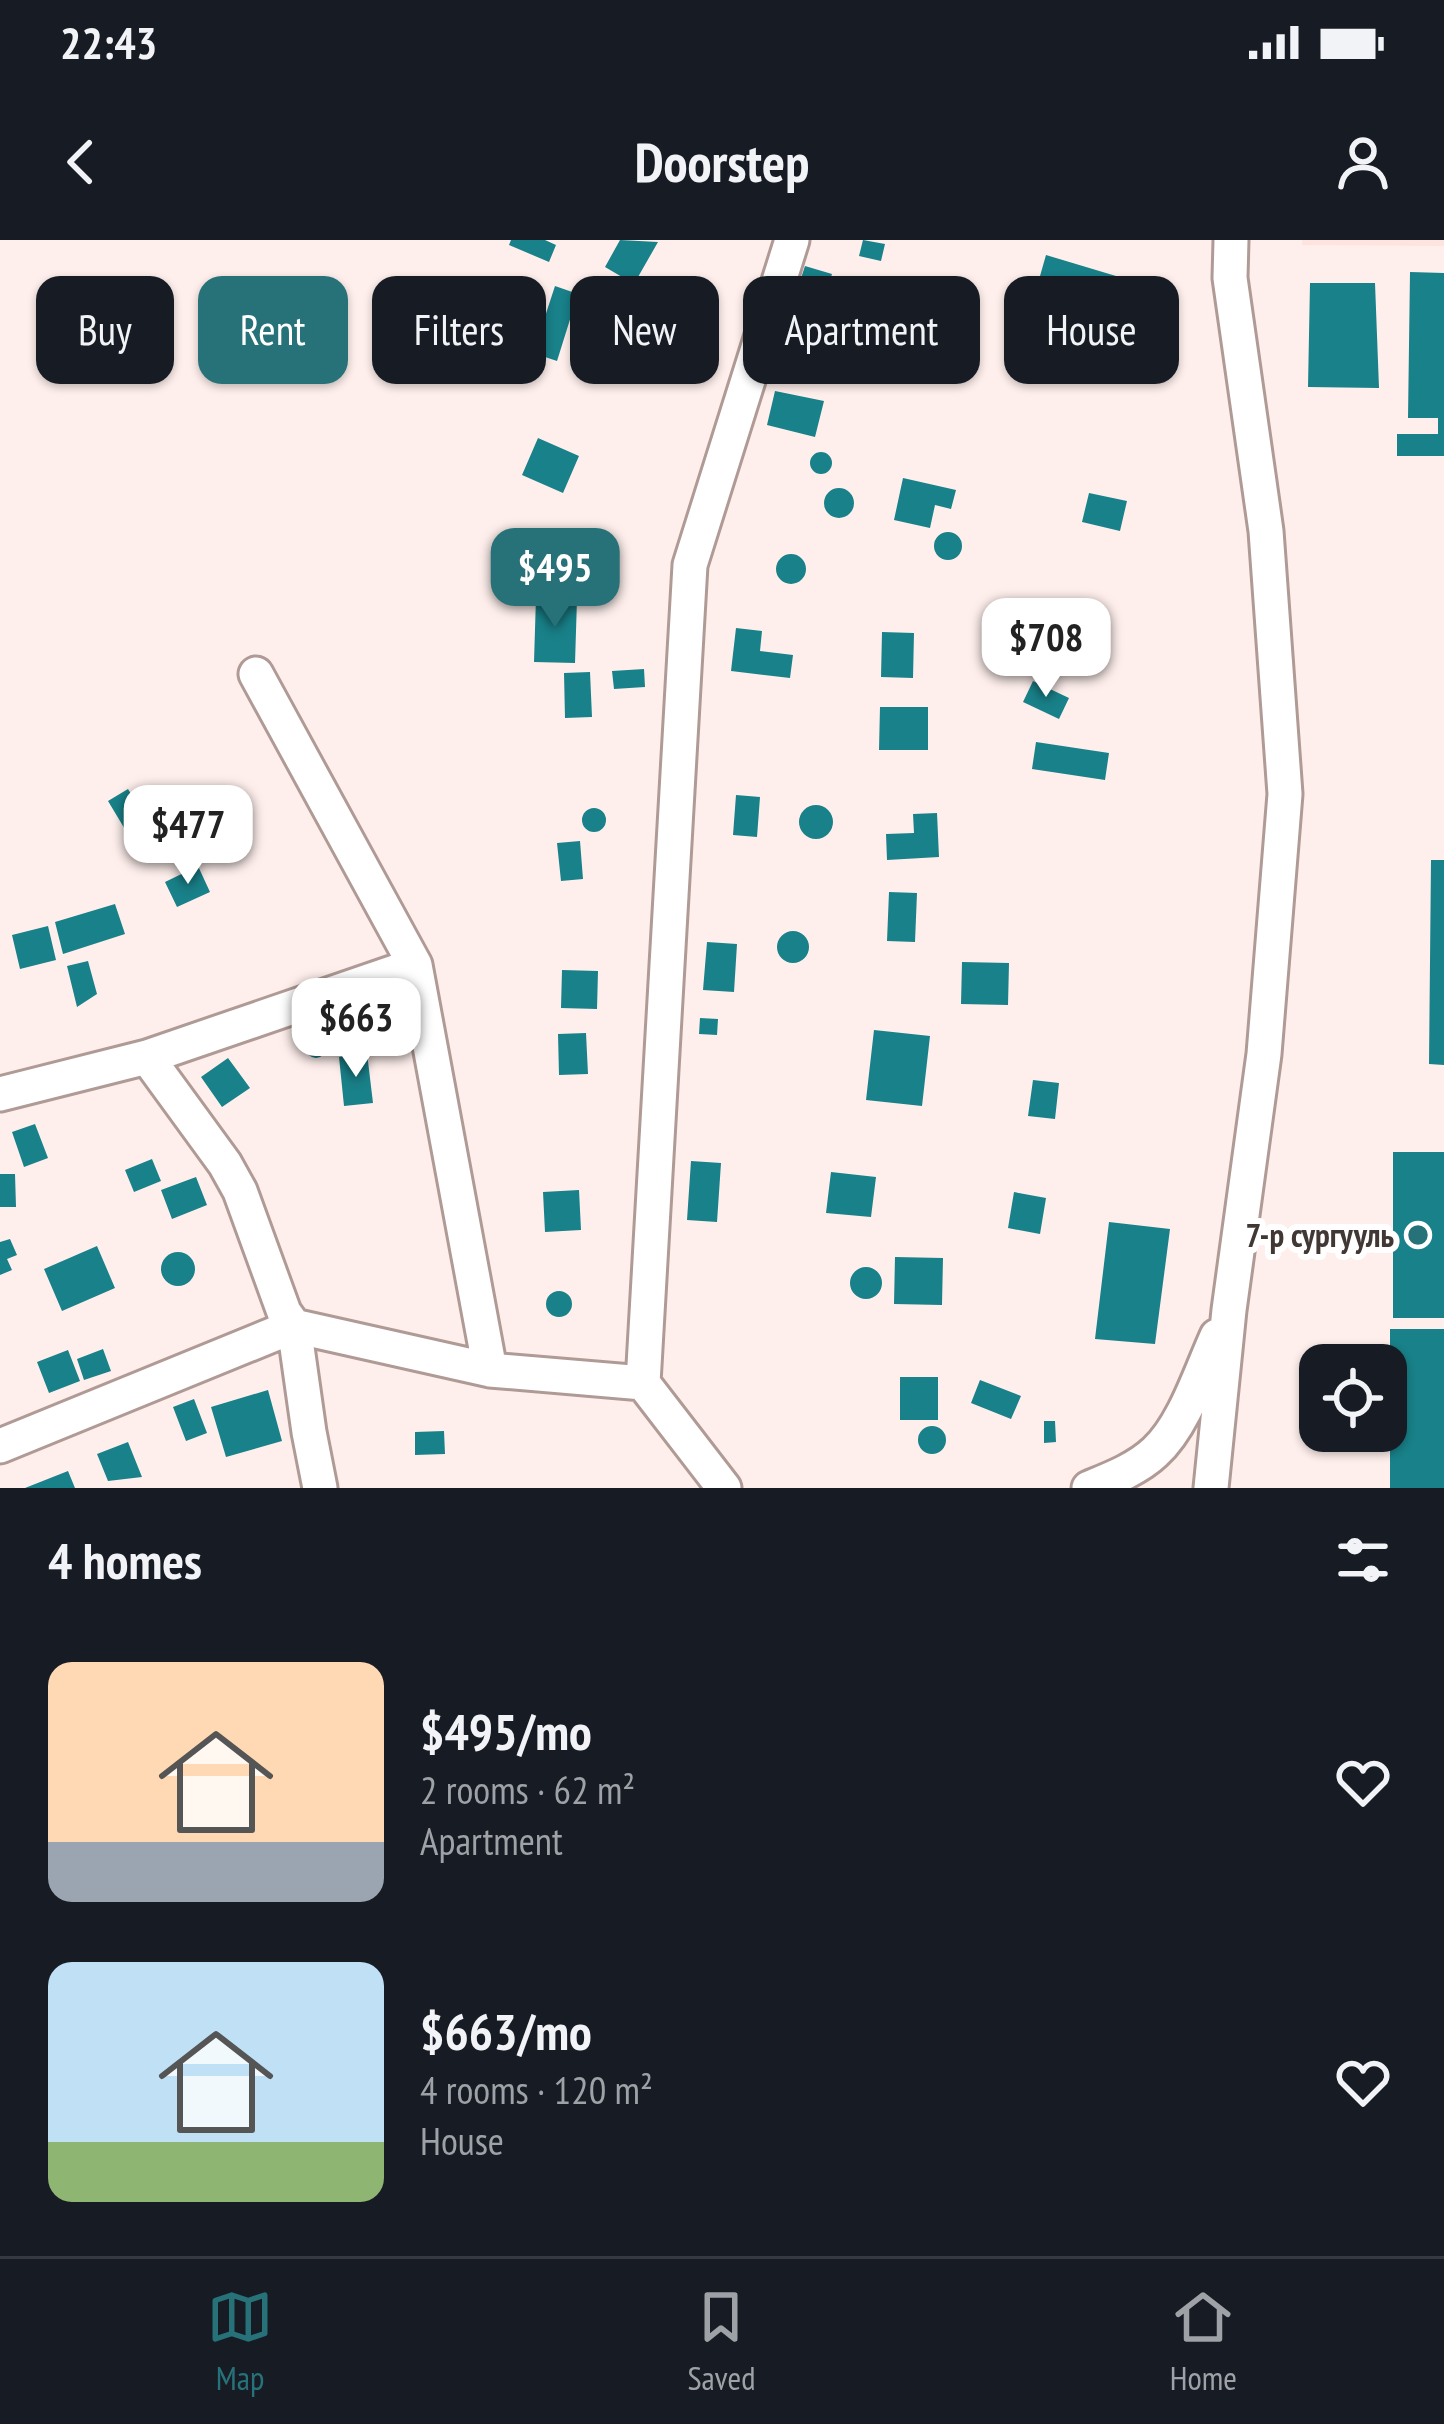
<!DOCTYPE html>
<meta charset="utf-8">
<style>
:root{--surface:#171b24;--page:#242831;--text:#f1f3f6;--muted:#9ea1a6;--line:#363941;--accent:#277178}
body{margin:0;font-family:"PT Sans Narrow",sans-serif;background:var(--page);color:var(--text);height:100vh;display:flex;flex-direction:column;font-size:45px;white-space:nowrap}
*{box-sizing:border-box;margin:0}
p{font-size:39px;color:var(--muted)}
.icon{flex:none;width:66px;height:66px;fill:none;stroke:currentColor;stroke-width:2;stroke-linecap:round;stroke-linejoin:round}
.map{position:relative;height:1248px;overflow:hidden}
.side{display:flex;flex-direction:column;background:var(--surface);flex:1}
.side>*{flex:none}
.hud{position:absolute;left:36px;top:36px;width:1374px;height:108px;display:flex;gap:24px}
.fabs{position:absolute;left:1299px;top:1104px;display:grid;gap:24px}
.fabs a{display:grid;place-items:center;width:108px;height:108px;border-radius:24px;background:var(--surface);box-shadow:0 3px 9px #0004;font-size:60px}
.price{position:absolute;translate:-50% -102px;padding:0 27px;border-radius:24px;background:#fff;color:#222;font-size:39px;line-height:78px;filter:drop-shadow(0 3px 6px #0008)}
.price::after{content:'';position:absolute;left:50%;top:72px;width:36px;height:27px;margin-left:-18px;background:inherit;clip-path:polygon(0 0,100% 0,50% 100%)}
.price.current{background:var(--accent);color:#fff}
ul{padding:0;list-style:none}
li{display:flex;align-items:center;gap:36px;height:300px;padding:0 48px}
li span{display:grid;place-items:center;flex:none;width:336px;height:240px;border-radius:24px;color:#555}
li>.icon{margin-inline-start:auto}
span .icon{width:144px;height:144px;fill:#fffc;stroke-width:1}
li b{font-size:51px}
h2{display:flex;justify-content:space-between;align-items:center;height:144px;padding:0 48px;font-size:51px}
.pill{padding:0 42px;border-radius:24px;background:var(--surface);box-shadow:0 3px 9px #0004;font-size:42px;line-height:108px}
.pill.current{background:var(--accent);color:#fff}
.status{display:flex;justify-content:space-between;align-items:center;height:84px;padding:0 60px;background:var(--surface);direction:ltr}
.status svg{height:33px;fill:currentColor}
header{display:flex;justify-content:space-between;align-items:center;height:156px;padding:0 48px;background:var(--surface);font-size:54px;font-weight:600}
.menu{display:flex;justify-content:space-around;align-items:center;height:168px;border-top:3px solid var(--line);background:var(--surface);font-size:33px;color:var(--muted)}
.menu a{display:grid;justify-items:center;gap:6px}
.menu .current{color:var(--accent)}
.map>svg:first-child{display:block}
.built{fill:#fee4de}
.building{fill:#198189}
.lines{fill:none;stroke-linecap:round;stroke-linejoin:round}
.minor-casing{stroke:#b09a95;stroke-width:39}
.minor{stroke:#fff;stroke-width:33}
.poi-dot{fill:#277178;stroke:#fff;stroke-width:4.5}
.labels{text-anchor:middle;stroke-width:12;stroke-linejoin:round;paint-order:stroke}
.poi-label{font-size:33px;font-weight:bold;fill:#413835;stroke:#fff;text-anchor:end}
</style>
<div class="status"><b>22:43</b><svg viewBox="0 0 49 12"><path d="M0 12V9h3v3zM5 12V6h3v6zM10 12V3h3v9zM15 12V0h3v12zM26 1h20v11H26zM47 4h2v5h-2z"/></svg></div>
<header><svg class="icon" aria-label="back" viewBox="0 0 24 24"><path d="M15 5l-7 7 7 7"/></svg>Doorstep<svg class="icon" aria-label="person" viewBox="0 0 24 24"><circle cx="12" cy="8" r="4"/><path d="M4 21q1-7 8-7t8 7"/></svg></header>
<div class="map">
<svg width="1444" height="1248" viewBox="0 0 1444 1248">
<rect width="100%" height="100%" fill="#feefec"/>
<path class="built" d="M1302,0H1444V6L1302,5Z"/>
<path class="building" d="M511,0H545L556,5L549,22L509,5Z
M620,0L658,2L634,44L605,27Z
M863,0L885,4L881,21L859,16Z
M1046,15L1126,39L1120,59L1040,36Z
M805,26L832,34L821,68L794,59Z
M1410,32L1444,33V216H1397V194H1438V178H1408Z
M1310,43H1375L1379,148L1308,147Z
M830 57a12 12 0 1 1 24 0a12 12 0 1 1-24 0Z
M555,46L578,54L557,121L533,113Z
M949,46L971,51L961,92L939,87Z
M817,96L883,114L879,129L813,111Z
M775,151L824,161L815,197L767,185Z
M538,198L579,216L563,253L522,235Z
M810 223a11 11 0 1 1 22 0a11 11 0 1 1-22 0Z
M903,238L956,250L951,269L935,265L930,288L894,280Z
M824 263a15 15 0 1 1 30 0a15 15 0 1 1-30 0Z
M1089,253L1127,261L1120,291L1082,282Z
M934 306a14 14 0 1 1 28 0a14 14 0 1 1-28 0Z
M776 329a15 15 0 1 1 30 0a15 15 0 1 1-30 0Z
M536,357L577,359L575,423L534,422Z
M736,388L762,391L760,411L793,415L790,438L731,431Z
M882,392L914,393L913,438L881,437Z
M644,429L645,447L614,449L612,431Z
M590,432L592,477L565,478L564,433Z
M1033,441L1069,458L1059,479L1023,462Z
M880,467H928V510H879Z
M1036,502L1109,513L1105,540L1032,529Z
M128,549L159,599L138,611L108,561Z
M736,555L760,557L757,597L733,595Z
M799 582a17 17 0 1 1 34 0a17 17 0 1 1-34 0Z
M582 580a12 12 0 1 1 24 0a12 12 0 1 1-24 0Z
M937,573L939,617L887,620L886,594L914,593L913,574Z
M172 594a13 13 0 1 1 26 0a13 13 0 1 1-26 0Z
M580,601L583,639L561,641L557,603Z
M1431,620H1444V825L1429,824Z
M198,626L210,652L177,667L165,642Z
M889,652L917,653L915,702L887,701Z
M115,664L125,694L63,714L55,682Z
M48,686L56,720L20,729L12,695Z
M777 707a16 16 0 1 1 32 0a16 16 0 1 1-32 0Z
M707,702L737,704L734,752L703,750Z
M88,721L97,754L77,767L67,726Z
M962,722L1009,723L1008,765L961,764Z
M562,730L598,731L597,769L561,768Z
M700,778L718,779L717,795L699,794Z
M874,790L930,796L922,866L866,860Z
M586,793L588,834L559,835L558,794Z
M306 808a10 10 0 1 1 20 0a10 10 0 1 1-20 0Z
M367,813L373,863L344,866L339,817Z
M228,818L250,848L222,867L201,837Z
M1033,840L1059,843L1055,879L1028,876Z
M35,884L48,918L24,927L12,892Z
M1393,912H1444V1078H1393Z
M152,919L161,941L134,952L125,930Z
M691,921L721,923L717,982L687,980Z
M831,932L876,937L871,977L826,973Z
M0,934H15L16,967H0Z
M196,937L207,965L172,979L161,950Z
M579,950L581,990L545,992L543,952Z
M1014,952L1046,958L1040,994L1008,988Z
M1109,982L1170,989L1155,1104L1095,1099Z
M10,999L17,1015L7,1019L12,1030L0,1035V1002Z
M97,1006L115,1048L62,1071L44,1029Z
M161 1029a17 17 0 1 1 34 0a17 17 0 1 1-34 0Z
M895,1017L943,1018L942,1065L894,1064Z
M850 1043a16 16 0 1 1 32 0a16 16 0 1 1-32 0Z
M546 1064a13 13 0 1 1 26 0a13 13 0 1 1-26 0Z
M1390,1089H1444V1248H1390Z
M103,1109L111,1131L84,1140L77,1119Z
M68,1110L80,1141L49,1153L37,1122Z
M900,1137H938V1180H900Z
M980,1140L1021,1156L1011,1179L971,1163Z
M268,1150L282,1201L226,1217L211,1167Z
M194,1159L207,1193L186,1201L173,1167Z
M1044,1181H1055L1056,1202L1044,1203Z
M918 1200a14 14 0 1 1 28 0a14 14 0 1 1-28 0Z
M444,1191L445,1214L415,1215V1192Z
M128,1202L142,1237L108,1241L97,1214Z
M68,1231L75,1248H25Z"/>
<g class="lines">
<defs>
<path id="minor" d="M256,434L415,725L490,1130
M147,817L225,924L240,951L284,1072L294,1086L309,1192L320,1248
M0,854L147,817L415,725
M643,1143L690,325L792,0
M0,1206L294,1086L490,1130L643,1143L724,1248
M1089,1248C1111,1239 1137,1229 1155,1212C1184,1186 1201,1131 1217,1096
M1211,1248L1229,1070L1264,814L1285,554L1266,291L1230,38L1231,0"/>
</defs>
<use href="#minor" class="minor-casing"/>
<use href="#minor" class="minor"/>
</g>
<circle class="poi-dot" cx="1418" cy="995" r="12"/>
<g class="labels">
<g class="poi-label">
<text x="1394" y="1007">7-р сургууль</text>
</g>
</g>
</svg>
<div class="fabs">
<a><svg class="icon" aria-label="locate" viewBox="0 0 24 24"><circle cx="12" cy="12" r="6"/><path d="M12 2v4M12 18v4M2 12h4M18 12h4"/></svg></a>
</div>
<b class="price current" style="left:555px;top:390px">$495</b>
<b class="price" style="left:1046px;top:460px">$708</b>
<b class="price" style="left:188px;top:647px">$477</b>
<b class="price" style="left:356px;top:840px">$663</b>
<div class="hud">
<a class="pill">Buy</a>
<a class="pill current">Rent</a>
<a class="pill">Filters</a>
<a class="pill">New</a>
<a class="pill">Apartment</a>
<a class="pill">House</a>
</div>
</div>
<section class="side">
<h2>4 homes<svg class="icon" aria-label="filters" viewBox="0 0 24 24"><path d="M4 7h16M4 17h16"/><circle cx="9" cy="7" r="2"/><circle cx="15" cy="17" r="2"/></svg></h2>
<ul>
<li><span style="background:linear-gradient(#ffd9b3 75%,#9aa5b1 0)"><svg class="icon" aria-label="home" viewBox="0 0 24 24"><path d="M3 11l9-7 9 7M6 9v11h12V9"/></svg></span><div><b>$495/mo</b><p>2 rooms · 62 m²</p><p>Apartment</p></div><svg class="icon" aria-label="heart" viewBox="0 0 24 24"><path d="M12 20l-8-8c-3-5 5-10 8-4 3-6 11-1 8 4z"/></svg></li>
<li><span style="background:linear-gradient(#bfe0f5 75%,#8fb573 0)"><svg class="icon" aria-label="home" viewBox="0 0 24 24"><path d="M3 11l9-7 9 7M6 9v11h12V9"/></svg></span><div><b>$663/mo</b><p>4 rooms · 120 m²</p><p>House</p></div><svg class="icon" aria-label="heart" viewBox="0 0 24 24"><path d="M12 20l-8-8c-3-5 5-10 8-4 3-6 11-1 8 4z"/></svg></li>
</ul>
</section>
<nav class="menu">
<a class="current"><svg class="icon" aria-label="map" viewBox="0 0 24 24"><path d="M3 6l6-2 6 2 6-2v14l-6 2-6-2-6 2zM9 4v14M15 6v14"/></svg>Map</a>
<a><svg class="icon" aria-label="saved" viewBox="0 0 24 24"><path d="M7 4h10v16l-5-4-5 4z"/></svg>Saved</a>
<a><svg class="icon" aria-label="home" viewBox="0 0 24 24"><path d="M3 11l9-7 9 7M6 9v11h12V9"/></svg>Home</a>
</nav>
